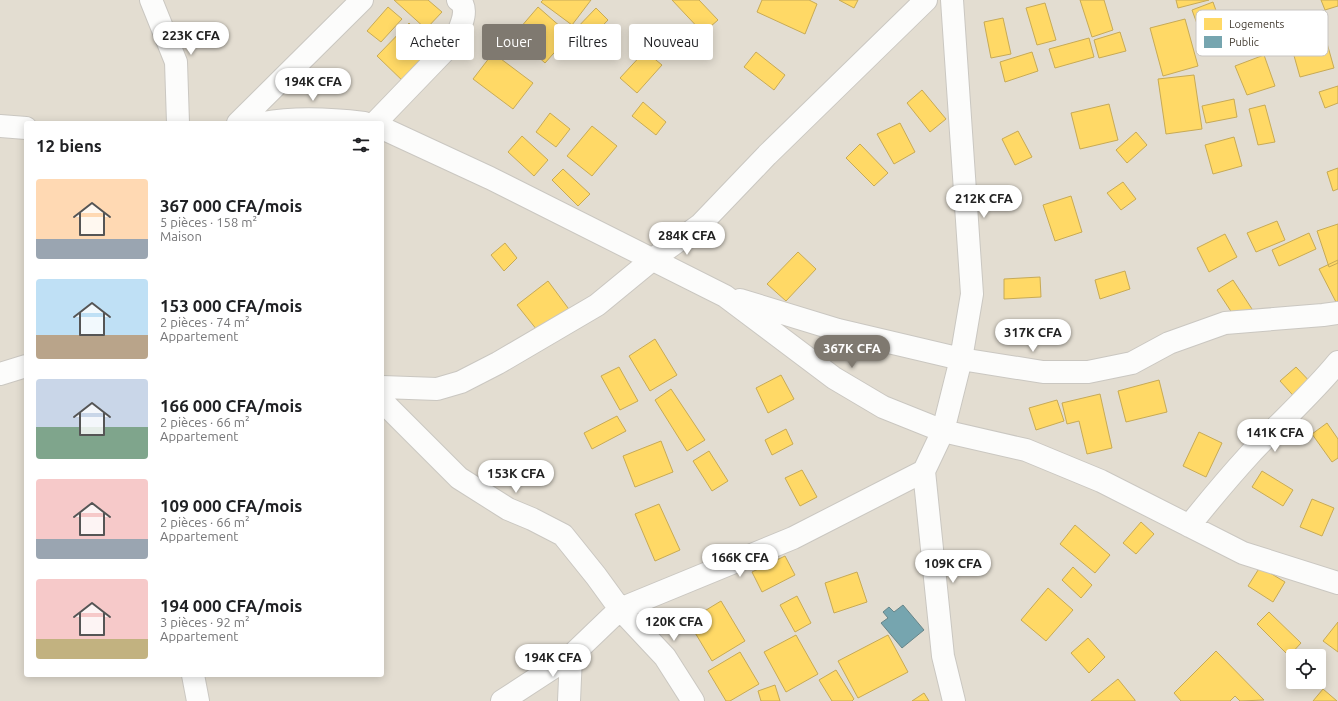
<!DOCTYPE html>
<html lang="fr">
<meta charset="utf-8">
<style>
:root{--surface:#fff;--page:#f6f6f6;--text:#202124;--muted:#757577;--accent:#7f7970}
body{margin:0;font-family:Ubuntu,sans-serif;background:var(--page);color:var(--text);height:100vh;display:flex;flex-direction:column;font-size:15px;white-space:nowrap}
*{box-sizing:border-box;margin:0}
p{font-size:13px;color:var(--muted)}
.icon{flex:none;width:22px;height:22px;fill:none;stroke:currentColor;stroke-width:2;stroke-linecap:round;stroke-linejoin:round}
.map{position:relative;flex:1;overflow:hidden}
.details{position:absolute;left:24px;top:121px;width:360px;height:556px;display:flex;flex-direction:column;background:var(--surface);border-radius:4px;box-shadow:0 2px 10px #0003}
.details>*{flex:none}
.guide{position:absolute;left:396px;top:24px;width:380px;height:36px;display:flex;gap:8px}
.controls{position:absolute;left:1286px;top:649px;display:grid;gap:8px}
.controls a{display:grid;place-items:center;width:40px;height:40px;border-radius:4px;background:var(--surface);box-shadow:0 2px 10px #0003;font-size:20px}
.price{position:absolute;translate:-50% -34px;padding:0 9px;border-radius:14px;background:#fff;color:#222;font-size:13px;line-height:26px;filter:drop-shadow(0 1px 2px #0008)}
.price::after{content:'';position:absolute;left:50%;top:24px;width:12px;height:9px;margin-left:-6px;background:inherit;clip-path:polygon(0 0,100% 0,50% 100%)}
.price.active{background:var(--accent);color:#fff}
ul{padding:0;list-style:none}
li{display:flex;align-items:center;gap:12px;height:100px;padding:0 12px}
li span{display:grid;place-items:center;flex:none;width:112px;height:80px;border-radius:4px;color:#555}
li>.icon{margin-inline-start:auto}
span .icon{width:48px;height:48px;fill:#fffc;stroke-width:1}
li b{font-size:17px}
h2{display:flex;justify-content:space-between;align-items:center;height:48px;padding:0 12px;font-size:17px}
.pill{padding:0 14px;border-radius:4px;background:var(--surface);box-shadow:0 2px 10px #0003;font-size:14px;line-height:36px}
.pill.active{background:var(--accent);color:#fff}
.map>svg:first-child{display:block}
.residential{fill:#e3ddd1;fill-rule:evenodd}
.homes{fill:#ffd966;stroke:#c7aa56}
.public{fill:#76a5af;stroke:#678589}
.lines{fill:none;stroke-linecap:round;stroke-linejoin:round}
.street-casing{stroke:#cac7c1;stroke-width:24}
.street{stroke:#fcfcfb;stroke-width:22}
.key{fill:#fff;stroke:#c7c4c1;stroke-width:1}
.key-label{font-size:11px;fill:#433b31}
</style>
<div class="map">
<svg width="1338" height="701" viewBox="0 0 1338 701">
<rect width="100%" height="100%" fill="#eeebe5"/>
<path class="residential" d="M0,0H1338V701H0ZM26,123H382V675H26ZM1293,656H1319V682H1293Z"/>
<path class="homes" d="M394,0H428L442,12L426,29Z
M543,0H591L572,25L541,2Z
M672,0H699L718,20L703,33Z
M762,0H809L817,4L805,34L757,12Z
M839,0H858L854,8Z
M1080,0H1104L1113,30L1092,37Z
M1176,0H1209L1178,8Z
M1321,0H1338V6L1325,10Z
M1213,2L1225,36L1204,43L1192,10Z
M1045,3L1056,40L1037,45L1026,8Z
M388,7L402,19L381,42L367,31Z
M538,7L570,35L545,63L514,35Z
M596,8L608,20L585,44L573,32Z
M1003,18L1011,54L991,58L984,22Z
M1185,19L1198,66L1163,76L1150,28Z
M409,23L440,53L408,86L377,56Z
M1120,32L1126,51L1099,58L1094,40Z
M1325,36L1334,68L1300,77L1291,45Z
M1089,38L1094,57L1055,68L1049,49Z
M645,51L662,65L637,93L620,78Z
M756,52L785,75L774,90L744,67Z
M1032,52L1038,71L1005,82L1000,62Z
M493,53L533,83L513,109L473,79Z
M1264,55L1275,86L1247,95L1235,66Z
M1194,75L1202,129L1166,134L1158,79Z
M1338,86V103L1325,108L1319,92Z
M922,90L946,119L930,132L907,103Z
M1234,99L1237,117L1206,123L1202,106Z
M643,102L666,122L656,135L632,116Z
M1109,104L1118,140L1080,149L1071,113Z
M1265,105L1275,142L1258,145L1249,109Z
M550,113L570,129L556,147L536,132Z
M900,123L915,152L894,164L877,134Z
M592,126L617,146L592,176L567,156Z
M1018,131L1032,157L1015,165L1002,139Z
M1136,132L1147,145L1127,163L1116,150Z
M522,136L548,160L534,176L508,152Z
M1234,137L1242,166L1213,174L1205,145Z
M860,144L888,173L874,186L846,158Z
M1338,168V189L1333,191L1327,172Z
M563,169L590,194L578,206L552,180Z
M1123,182L1136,199L1121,210L1107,193Z
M1071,196L1082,232L1055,241L1043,205Z
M1277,221L1285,240L1256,252L1247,233Z
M1338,224V263L1329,267L1317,231Z
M1309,233L1316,249L1279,266L1272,250Z
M1225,234L1237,257L1209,272L1197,248Z
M505,243L517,258L504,271L491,255Z
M798,252L816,269L786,301L767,284Z
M1338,260V303L1337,304L1319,269Z
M1125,271L1130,289L1100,299L1095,280Z
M1040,277L1041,297L1004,299V279Z
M1233,280L1252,309L1236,319L1217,290Z
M548,281L571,312L541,335L517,305Z
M655,339L677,375L650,391L629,356Z
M619,367L638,401L620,410L601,376Z
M1296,367L1316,388L1300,403L1280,381Z
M781,375L794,399L768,413L756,388Z
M1159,380L1167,412L1126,422L1118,391Z
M671,389L705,440L687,451L655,400Z
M1100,394L1112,448L1087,454L1079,421L1067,424L1062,403Z
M1057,400L1064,421L1036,430L1029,408Z
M617,416L626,431L592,449L584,433Z
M1327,423L1338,439V458L1332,462L1312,434Z
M786,429L793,444L772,455L765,440Z
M1199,432L1222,443L1206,477L1183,466Z
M661,441L673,472L635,487L623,456Z
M709,451L728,481L712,491L693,461Z
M802,470L817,497L800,506L785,478Z
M1262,471L1293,490L1283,506L1252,487Z
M1312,499L1334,508L1322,536L1300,527Z
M659,504L680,550L655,561L635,514Z
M1141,522L1154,534L1136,554L1123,543Z
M1075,525L1110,555L1095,573L1060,544Z
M785,556L795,575L762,592L752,572Z
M1073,567L1092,585L1081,598L1062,580Z
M1260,567L1285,582L1273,602L1248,586Z
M857,572L867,602L834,613L825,583Z
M1048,588L1073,610L1046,641L1021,620Z
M797,596L811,623L795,632L780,605Z
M721,601L745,641L712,661L688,621Z
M1269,612L1301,643L1289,656L1257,624Z
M1338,622V652L1323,641Z
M796,635L818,674L786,692L764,652Z
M888,635L908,672L858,698L838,661Z
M1088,638L1105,657L1089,673L1071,653Z
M1216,651L1264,700L1240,701L1235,696L1230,701H1181L1174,693Z
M740,652L759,684L730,701H726L708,671Z
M836,670L854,699L852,701H832L819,680Z
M1118,679L1135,700V701H1091Z
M775,685L780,701H761L758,691Z
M1323,689L1337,701H1313Z
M924,693L929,701H912Z"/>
<path class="public" d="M903,605L924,630L902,648L881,623L888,618L883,612L889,607L894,612Z"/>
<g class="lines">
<defs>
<path id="street" d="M151,0L176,62L178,123
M238,123L362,0
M263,123C297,117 331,119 364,123
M375,123L455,40C459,30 471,8 458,0
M0,126L26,128
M382,128L490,178L725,296L834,378L883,407L943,431L1026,450L1101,481L1243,553L1338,583
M740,300L838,330L961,359L1043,372H1088L1132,363L1169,343L1225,323L1323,315L1338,313
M0,374L26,366
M382,387L437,389L461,382L498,363L597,305L653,259L700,225L767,155L926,0
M382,401L459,478L508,509L532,519L563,535L596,576L620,609L665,657L693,701
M924,471L943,656L954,701
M1189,526C1209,501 1229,477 1251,453C1279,423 1311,395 1338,362
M193,675L198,701
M502,701L571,656L620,609L793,538L924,471L943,431L961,359L972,294L952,0
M569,701L571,656"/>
</defs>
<use href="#street" class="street-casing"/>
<use href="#street" class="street"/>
</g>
<rect x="1196" y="10" width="132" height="46" rx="6" class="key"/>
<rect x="1204" y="18" width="18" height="12" fill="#ffd966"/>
<rect x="1204" y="36" width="18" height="12" fill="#76a5af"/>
<g class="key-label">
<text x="1229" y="28">Logements</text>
<text x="1229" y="46">Public</text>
</g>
</svg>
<div class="controls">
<a><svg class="icon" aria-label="locate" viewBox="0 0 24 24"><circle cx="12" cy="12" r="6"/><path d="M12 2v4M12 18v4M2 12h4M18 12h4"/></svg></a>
</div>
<b class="price" style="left:191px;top:56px">223K CFA</b>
<b class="price" style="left:313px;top:102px">194K CFA</b>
<b class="price" style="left:984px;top:219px">212K CFA</b>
<b class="price" style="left:687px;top:256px">284K CFA</b>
<b class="price" style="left:1033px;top:353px">317K CFA</b>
<b class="price active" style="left:852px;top:369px">367K CFA</b>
<b class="price" style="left:1275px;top:453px">141K CFA</b>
<b class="price" style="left:516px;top:494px">153K CFA</b>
<b class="price" style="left:740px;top:578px">166K CFA</b>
<b class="price" style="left:953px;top:584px">109K CFA</b>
<b class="price" style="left:674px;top:642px">120K CFA</b>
<b class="price" style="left:553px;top:678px">194K CFA</b>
<div class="guide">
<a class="pill">Acheter</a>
<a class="pill active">Louer</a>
<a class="pill">Filtres</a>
<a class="pill">Nouveau</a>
</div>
<section class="details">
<h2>12 biens<svg class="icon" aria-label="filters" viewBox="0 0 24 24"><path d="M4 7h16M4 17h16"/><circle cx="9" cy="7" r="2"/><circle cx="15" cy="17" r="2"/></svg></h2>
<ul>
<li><span style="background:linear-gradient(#ffd9b3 75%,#9aa5b1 0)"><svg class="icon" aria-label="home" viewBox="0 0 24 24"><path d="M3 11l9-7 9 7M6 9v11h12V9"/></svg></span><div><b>367 000 CFA/mois</b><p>5 pièces · 158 m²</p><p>Maison</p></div></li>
<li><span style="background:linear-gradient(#bfe0f5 70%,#b9a48a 0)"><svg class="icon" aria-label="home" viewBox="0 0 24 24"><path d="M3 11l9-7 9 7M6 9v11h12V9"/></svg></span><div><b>153 000 CFA/mois</b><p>2 pièces · 74 m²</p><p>Appartement</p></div></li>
<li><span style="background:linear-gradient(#c9d6e8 60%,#7fa58c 0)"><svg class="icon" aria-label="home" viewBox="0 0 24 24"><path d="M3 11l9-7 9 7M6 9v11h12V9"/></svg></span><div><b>166 000 CFA/mois</b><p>2 pièces · 66 m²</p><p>Appartement</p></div></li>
<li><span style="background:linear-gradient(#f6c9c9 75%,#9aa5b1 0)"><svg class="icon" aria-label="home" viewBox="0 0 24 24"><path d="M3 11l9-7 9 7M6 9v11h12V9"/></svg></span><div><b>109 000 CFA/mois</b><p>2 pièces · 66 m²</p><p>Appartement</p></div></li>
<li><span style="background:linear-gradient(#f6c9c9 75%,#c2b280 0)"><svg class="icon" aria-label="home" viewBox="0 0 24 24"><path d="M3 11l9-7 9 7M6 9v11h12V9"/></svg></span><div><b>194 000 CFA/mois</b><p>3 pièces · 92 m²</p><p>Appartement</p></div></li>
</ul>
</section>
</div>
